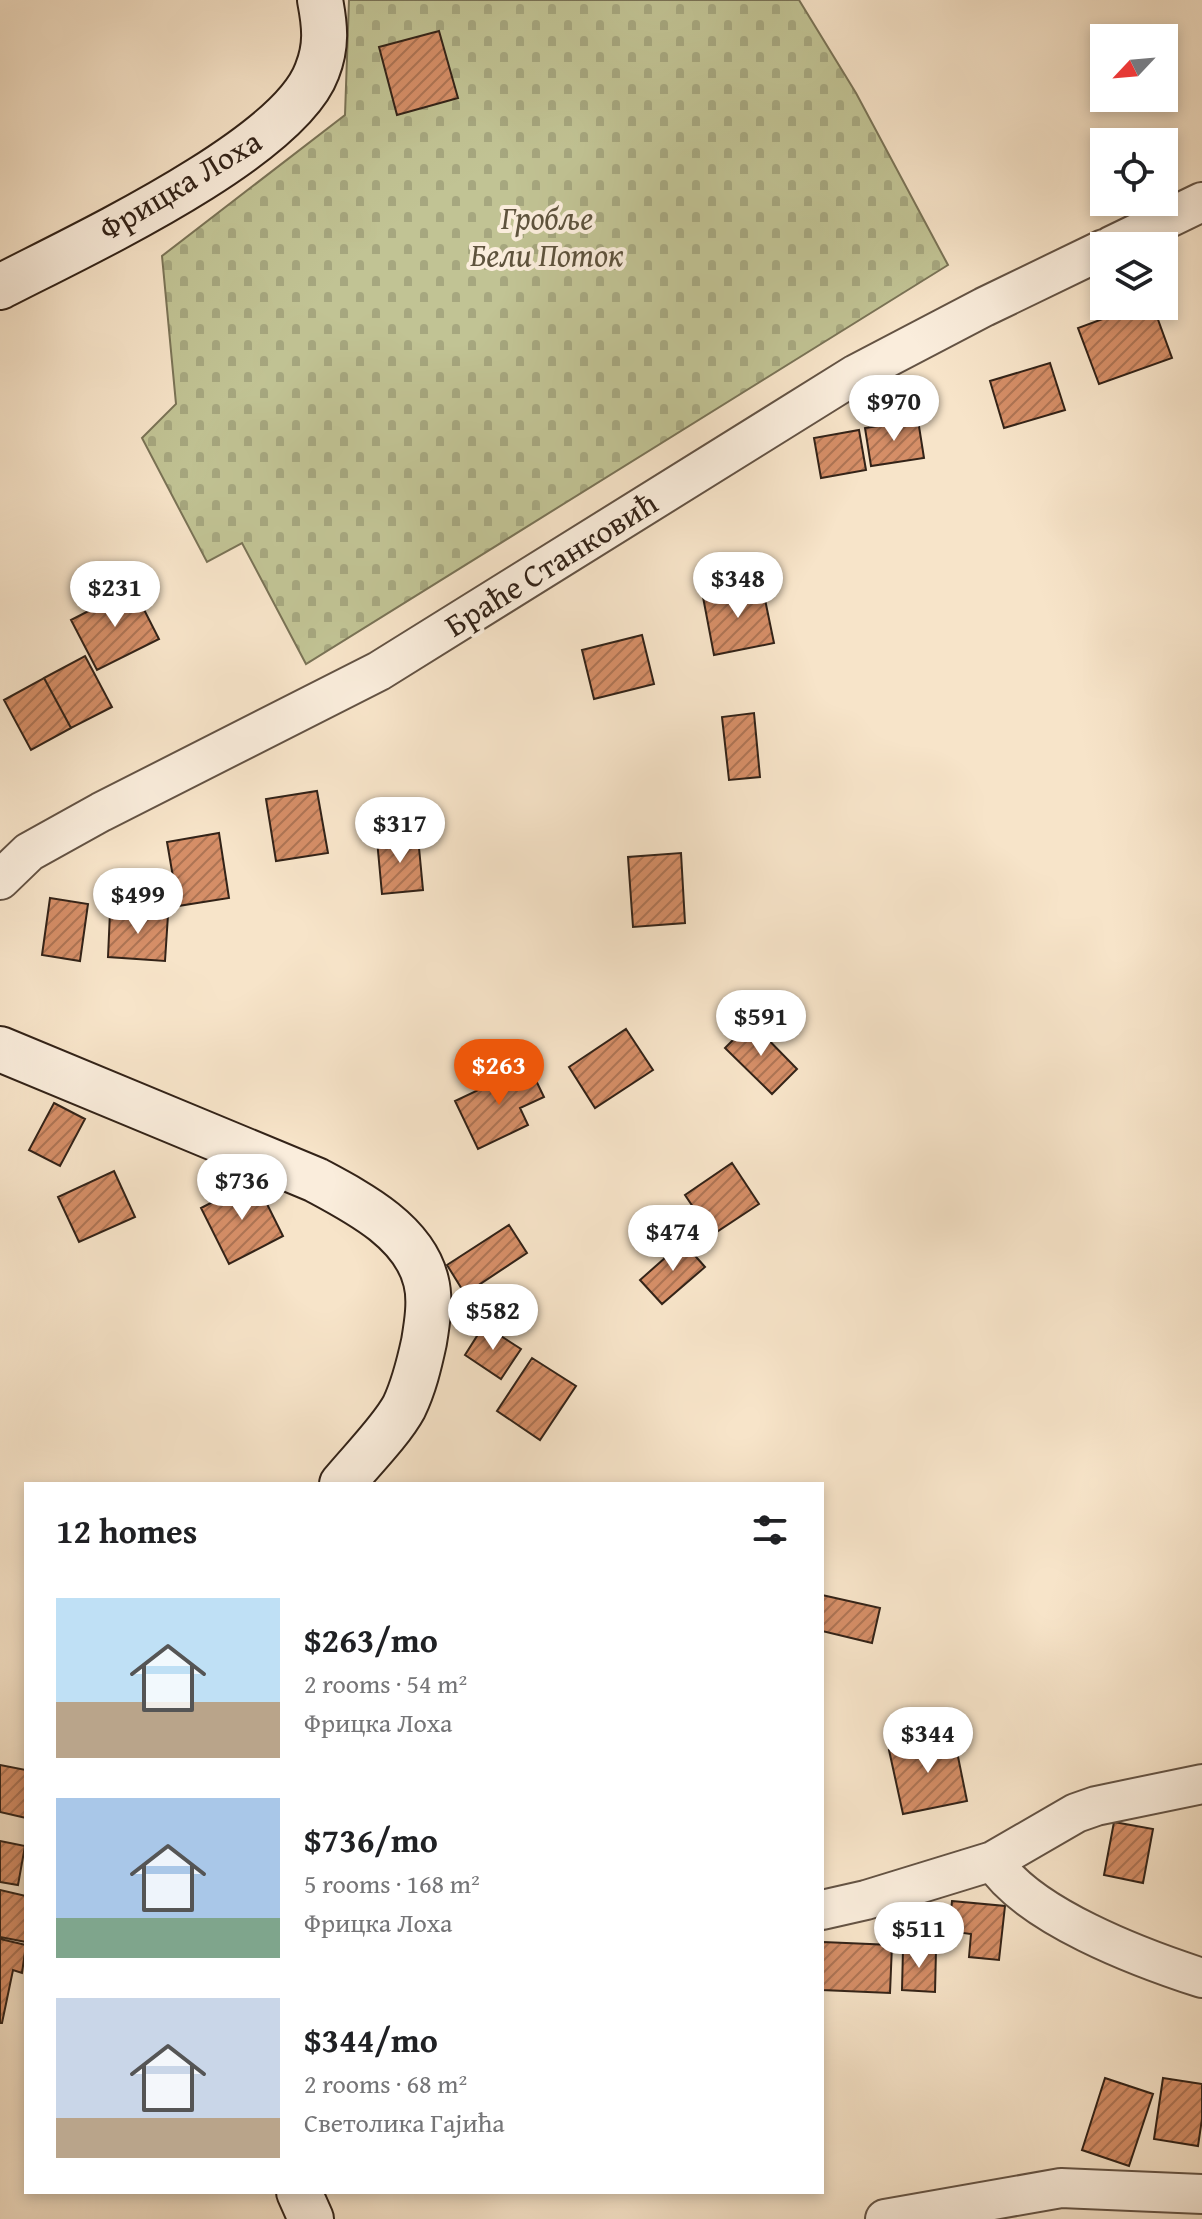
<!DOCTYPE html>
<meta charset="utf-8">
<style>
:root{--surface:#fff;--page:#f6f6f6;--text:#202124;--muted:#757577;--accent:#ea580c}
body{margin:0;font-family:"Gentium Book Plus",serif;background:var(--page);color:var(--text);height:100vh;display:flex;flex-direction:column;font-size:30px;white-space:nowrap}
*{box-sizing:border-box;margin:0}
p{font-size:26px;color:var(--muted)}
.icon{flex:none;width:44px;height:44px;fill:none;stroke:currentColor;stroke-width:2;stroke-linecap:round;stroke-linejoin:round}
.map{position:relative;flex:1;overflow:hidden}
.side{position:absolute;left:24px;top:1482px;width:800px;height:712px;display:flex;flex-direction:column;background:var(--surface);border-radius:0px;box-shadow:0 4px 12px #0003}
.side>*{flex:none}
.needle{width:52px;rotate:244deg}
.tools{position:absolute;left:1090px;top:24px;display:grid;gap:16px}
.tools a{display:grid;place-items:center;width:88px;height:88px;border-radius:0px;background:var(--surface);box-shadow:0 4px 12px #0003;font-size:40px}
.price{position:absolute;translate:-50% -68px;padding:0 18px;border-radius:28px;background:#fff;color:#222;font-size:26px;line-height:52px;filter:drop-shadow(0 2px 4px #0008)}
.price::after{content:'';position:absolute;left:50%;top:48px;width:24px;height:18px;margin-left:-12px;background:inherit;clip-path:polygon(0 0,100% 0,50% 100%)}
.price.current{background:var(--accent);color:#fff}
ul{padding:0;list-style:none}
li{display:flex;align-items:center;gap:24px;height:200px;padding:0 32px}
li span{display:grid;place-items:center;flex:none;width:224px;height:160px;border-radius:0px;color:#555}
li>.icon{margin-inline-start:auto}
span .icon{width:96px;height:96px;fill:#fffc;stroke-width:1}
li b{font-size:34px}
h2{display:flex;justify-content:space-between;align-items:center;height:96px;padding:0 32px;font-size:34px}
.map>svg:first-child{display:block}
.cemetery{fill:url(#cemetery-stones);stroke:#7a7356;stroke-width:2}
.building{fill:url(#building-hatch);stroke:#332318;stroke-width:2}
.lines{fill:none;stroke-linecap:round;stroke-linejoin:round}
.street-casing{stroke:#645344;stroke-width:42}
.secondary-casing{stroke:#332318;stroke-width:48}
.street{stroke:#faeddc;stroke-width:38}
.secondary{stroke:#faeddc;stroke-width:44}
.labels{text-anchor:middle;stroke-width:8;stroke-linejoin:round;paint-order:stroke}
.street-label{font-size:32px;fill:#332318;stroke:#faeddc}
.park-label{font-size:32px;font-style:italic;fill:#5e533d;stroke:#faeddc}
</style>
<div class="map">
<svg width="1202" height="2219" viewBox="0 0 1202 2219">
<defs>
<pattern id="cemetery-stones" width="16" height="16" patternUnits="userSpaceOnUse" patternTransform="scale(2)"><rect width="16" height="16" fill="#c1c394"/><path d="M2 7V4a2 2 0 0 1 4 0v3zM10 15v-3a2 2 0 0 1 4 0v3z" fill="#a6a77f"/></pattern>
<pattern id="building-hatch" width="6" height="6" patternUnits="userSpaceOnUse" patternTransform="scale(2)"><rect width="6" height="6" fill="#d58e67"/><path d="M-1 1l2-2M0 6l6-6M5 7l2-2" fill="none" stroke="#ad7454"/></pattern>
</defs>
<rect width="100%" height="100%" fill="#f7e4c9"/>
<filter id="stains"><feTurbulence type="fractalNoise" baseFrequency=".0025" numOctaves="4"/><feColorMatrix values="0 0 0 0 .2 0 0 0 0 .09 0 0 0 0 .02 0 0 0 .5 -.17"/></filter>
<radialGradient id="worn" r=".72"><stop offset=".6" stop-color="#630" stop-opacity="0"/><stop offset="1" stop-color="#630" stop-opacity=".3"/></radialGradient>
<path class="cemetery" d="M349,0H799L856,93L948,265L306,664L242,543L207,562L142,438L176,404L162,256L345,115Z"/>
<path class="building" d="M439,31L458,98L397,115L379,47Z
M1138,306H1153L1172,358L1099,384L1078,328Z
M1050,363L1065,410L1004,428L990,381Z
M918,420L924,458L871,466L865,428Z
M859,430L866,470L821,478L814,438Z
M762,585L774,643L714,655L703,597Z
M133,588L159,639L97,670L71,620Z
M642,635L654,684L594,699L582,650Z
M85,656L112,707L71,728L44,678Z
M44,678L71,728L31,750L4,700Z
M754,713L760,777L729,780L722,717Z
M317,791L328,853L276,861L266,799Z
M219,833L229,898L178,906L167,842Z
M418,837L423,890L382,894L377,840Z
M681,853L685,923L633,927L628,857Z
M50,898L88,904L80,961L42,955Z
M110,912L168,915L165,961L108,957Z
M751,1022L797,1069L772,1094L725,1048Z
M626,1029L653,1070L595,1108L569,1067Z
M529,1066L544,1097L520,1108L528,1125L478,1149L455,1101Z
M54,1103L85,1119L60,1166L29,1150Z
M732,1163L759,1204L712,1235L685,1195Z
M114,1171L135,1217L79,1242L58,1197Z
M255,1180L283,1236L229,1264L201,1208Z
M509,1225L527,1253L465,1294L447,1265Z
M683,1242L705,1267L662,1304L640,1280Z
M484,1325L521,1349L501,1379L465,1355Z
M532,1358L576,1386L540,1440L497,1411Z
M822,1595L880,1608L872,1643L822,1631Z
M954,1737L967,1801L903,1814L889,1750Z
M0,1765L26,1770V1818L0,1812Z
M1114,1822L1153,1829L1143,1883L1104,1875Z
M0,1841L25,1846L18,1885L0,1882Z
M0,1890L26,1896V1942L0,1937Z
M952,1901L1005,1906L999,1960L969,1957L971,1934L949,1931Z
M0,1939L26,1945L22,1973L13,1970L2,2023H0Z
M823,1942L892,1945L890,1993L822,1990Z
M903,1949L936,1950L935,1992L902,1990Z
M1105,2078L1153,2094L1129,2166L1082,2150Z
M1163,2078L1202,2084V2119L1198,2146L1154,2139Z"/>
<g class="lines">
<defs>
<path id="street" d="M1111,246L1202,202
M0,880L29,852L101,812L379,671L856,374L984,307L1104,249
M993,1861C1028,1916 1140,1958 1202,1978
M822,1910L866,1900L993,1861L1076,1813L1096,1806L1202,1784
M885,2219L1061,2188L1202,2194"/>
<path id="secondary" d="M0,287C77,247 288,150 317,71C327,46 325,26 320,0
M0,1049L316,1180C357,1202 414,1231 426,1281C431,1300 427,1324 424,1342C419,1365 414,1386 404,1407C391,1431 360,1462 342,1484
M299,2192L311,2219"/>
</defs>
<use href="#street" class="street-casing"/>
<use href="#secondary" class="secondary-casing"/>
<use href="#street" class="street"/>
<use href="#secondary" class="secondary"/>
</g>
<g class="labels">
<g class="street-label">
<text transform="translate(180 185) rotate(-31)" y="11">Фрицка Лоха</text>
<text transform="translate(551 564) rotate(-32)" y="11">Браће Станковић</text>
</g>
<g class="park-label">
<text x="547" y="229">Гробље<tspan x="547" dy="37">Бели Поток</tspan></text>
</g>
</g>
<rect width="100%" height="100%" filter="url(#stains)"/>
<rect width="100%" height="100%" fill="url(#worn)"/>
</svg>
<div class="tools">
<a><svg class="needle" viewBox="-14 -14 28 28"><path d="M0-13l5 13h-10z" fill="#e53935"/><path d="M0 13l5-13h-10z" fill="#757577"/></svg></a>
<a><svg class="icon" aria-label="locate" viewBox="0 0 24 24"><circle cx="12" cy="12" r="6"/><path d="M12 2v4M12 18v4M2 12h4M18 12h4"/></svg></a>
<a><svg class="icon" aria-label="layers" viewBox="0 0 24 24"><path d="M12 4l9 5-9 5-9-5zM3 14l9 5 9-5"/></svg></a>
</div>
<b class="price" style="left:894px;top:443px">$970</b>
<b class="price" style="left:738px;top:620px">$348</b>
<b class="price" style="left:115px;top:629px">$231</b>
<b class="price" style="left:400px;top:865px">$317</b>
<b class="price" style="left:138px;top:936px">$499</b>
<b class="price" style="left:761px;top:1058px">$591</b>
<b class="price current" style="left:499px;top:1107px">$263</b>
<b class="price" style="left:242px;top:1222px">$736</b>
<b class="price" style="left:673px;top:1273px">$474</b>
<b class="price" style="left:493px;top:1352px">$582</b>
<b class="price" style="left:928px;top:1775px">$344</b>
<b class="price" style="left:919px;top:1970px">$511</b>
<section class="side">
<h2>12 homes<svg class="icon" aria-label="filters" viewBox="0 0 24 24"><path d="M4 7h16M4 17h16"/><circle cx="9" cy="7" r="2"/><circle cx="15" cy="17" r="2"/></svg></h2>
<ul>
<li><span style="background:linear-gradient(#bfe0f5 65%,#b9a48a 0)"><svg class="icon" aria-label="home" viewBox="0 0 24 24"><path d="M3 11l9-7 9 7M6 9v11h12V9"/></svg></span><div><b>$263/mo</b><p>2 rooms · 54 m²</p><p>Фрицка Лоха</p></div></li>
<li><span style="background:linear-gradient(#a9c7e8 75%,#7fa58c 0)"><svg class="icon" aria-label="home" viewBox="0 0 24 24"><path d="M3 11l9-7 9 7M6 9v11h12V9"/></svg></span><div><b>$736/mo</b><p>5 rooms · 168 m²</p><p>Фрицка Лоха</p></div></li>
<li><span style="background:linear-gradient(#c9d6e8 75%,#b9a48a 0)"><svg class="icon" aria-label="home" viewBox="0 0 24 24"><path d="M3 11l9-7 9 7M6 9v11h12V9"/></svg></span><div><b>$344/mo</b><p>2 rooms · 68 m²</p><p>Светолика Гајића</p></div></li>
</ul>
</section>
</div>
